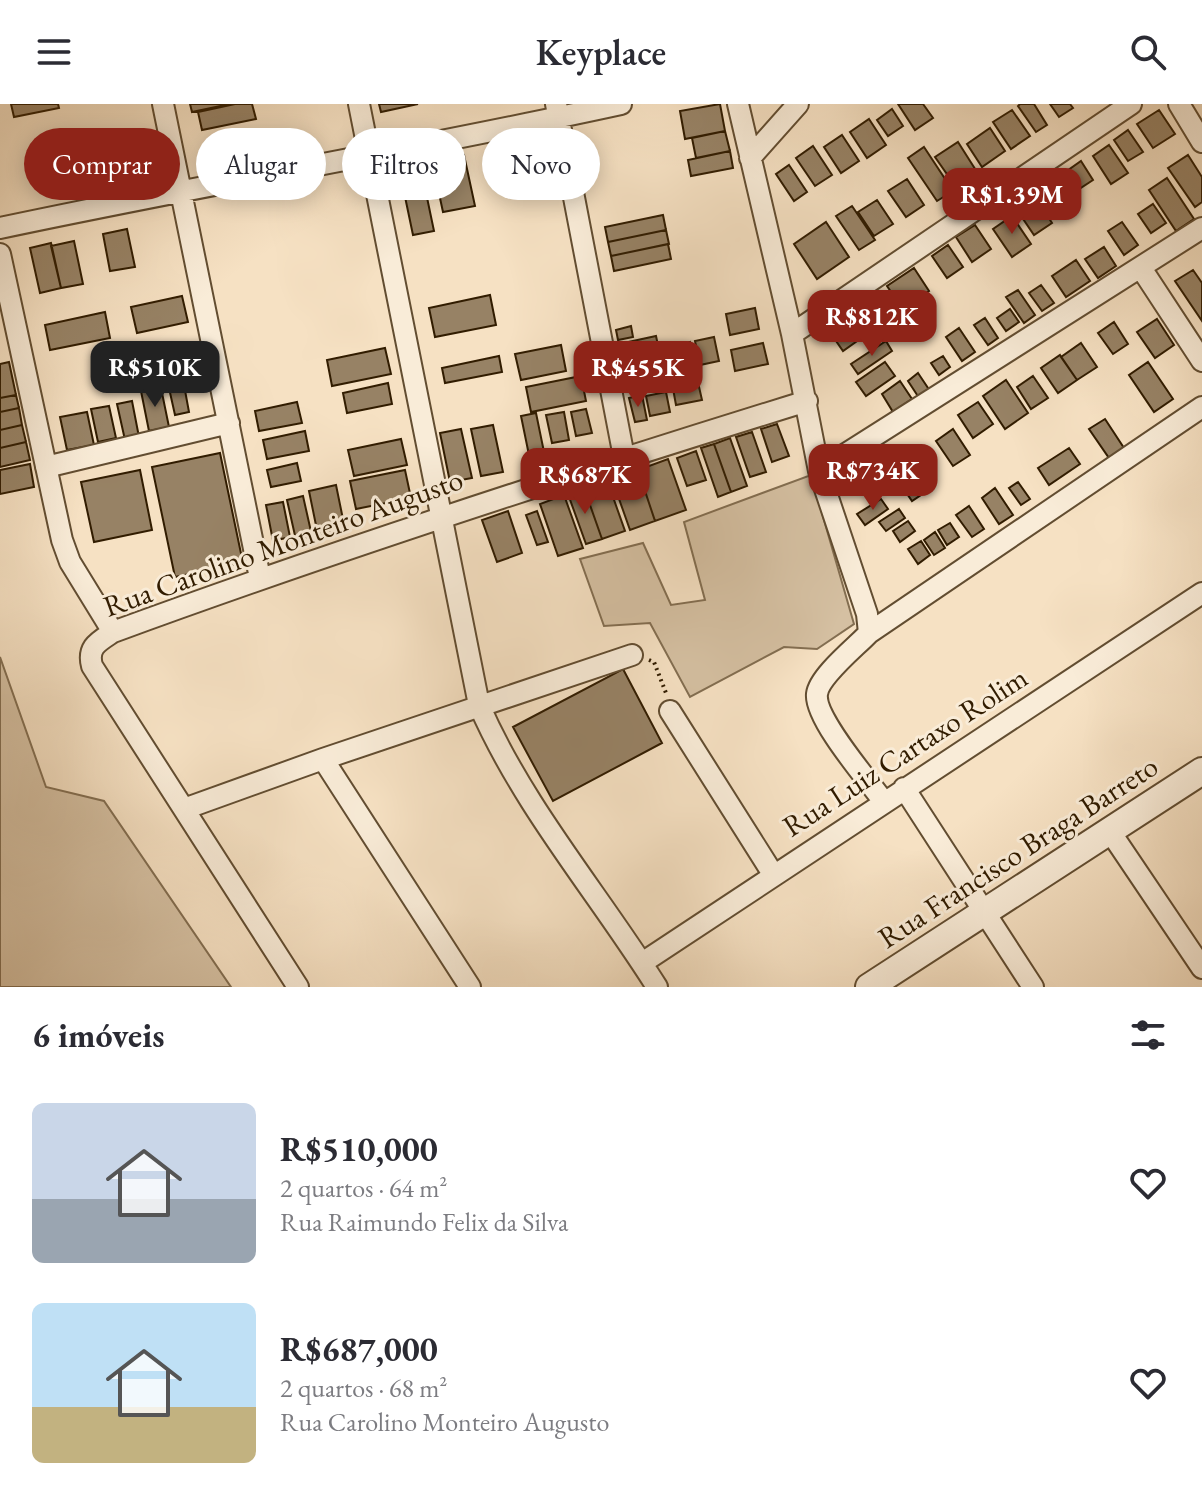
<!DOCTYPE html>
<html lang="pt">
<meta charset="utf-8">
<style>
:root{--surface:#fff;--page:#f2f2f3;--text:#2b2b33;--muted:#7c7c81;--accent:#8f2418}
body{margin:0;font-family:"EB Garamond",serif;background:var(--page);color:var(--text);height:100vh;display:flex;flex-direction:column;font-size:30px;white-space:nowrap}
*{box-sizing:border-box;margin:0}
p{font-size:26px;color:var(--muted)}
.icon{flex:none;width:44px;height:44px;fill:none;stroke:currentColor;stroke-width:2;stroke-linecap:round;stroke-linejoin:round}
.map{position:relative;height:883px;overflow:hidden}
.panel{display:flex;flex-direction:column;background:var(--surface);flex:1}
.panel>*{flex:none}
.hud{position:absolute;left:24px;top:24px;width:800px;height:72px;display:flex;gap:16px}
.price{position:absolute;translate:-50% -68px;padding:0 18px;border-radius:16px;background:var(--accent);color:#fff;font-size:26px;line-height:52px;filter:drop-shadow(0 2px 4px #0008)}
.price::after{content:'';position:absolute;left:50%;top:48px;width:24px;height:18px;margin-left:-12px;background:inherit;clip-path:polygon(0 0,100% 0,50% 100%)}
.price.on{background:#222;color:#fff}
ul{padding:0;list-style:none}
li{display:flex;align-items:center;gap:24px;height:200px;padding:0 32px}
li span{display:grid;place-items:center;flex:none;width:224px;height:160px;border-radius:12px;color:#555}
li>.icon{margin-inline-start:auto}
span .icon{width:96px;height:96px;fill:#fffc;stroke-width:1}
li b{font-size:34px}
h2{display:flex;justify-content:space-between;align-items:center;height:96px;padding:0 32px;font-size:34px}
.tag{padding:0 28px;border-radius:36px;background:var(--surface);box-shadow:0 4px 20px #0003;font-size:28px;line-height:72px}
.tag.on{background:var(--accent);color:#fff}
header{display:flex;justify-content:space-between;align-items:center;height:104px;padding:0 32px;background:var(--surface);font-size:36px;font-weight:600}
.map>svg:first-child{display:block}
.green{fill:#d5c0a2;stroke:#836e51;stroke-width:2}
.building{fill:#978265;stroke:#311c00;stroke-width:2}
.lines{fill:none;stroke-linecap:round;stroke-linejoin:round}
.minor-casing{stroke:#624d31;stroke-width:24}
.tertiary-casing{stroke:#624d31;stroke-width:30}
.path{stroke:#311c00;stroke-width:4;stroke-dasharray:2 4;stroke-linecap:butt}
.minor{stroke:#f9ecd8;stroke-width:20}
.tertiary{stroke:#f9ecd8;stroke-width:26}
.labels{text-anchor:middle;stroke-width:6;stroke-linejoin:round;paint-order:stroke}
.street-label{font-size:30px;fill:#311c00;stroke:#f9ecd8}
</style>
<header><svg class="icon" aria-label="menu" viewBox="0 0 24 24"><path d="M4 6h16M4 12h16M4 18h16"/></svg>Keyplace<svg class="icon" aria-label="search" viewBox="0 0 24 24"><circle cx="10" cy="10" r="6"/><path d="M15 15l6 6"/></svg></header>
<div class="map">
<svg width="1202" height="883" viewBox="0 0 1202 883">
<rect width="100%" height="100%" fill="#f6e1c3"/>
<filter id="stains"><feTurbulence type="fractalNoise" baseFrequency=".0025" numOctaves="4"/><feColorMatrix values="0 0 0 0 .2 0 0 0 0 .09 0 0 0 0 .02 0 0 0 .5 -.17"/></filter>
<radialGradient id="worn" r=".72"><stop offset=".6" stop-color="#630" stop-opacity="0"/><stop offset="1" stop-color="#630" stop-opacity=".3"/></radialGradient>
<path class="green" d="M811,371L854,520L817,545L784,543L690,593L650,519L604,522L580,455L643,439L671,501L705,496L684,418Z
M0,553L46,683L104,697L231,883H0Z"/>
<path class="building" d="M11,0H58L59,4L14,13Z
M190,0H230L192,8Z
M235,0H252L256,15L202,26L198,8Z
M379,0H418L381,8Z
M720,0L725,27L685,35L680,7Z
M898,0H923L933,14L915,26Z
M1020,0H1034L1047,21L1036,28L1018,2Z
M1050,0H1070L1073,4L1059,13Z
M892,5L903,22L888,32L877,16Z
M1012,6L1030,32L1011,45L993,18Z
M1159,6L1175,30L1153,44L1137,20Z
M869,15L886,41L867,54L850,28Z
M990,24L1005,47L982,63L967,40Z
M1128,26L1143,48L1128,57L1114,36Z
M725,27L730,47L696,54L692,34Z
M842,31L859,57L841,69L824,43Z
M958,38L977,68L956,83L935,53Z
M1109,41L1128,69L1111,80L1093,52Z
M813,42L832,71L815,82L796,54Z
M924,43L953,87L937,97L908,54Z
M730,47L733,64L691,72L688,56Z
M464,51L475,102L443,108L432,57Z
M1188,51L1202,73V98L1195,103L1168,64Z
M1081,57L1093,76L1076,87L1064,69Z
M420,60L434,127L413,131L399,64Z
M789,61L807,88L794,97L776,70Z
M1056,70L1077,100L1060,111L1039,81Z
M1167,74L1194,115L1176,127L1149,86Z
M907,75L924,101L906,113L888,87Z
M1034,91L1052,119L1034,131L1015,103Z
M877,96L893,120L874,132L858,108Z
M1153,100L1166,119L1151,129L1138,110Z
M852,102L875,136L859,146L836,112Z
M663,111L666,126L608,138L605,123Z
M1012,112L1031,140L1012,153L993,125Z
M826,118L849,153L817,175L794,140Z
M1122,118L1138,141L1124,151L1108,127Z
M975,121L991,145L972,158L956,133Z
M127,125L135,163L110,167L103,130Z
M666,126L669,140L611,152L608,138Z
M74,137L83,180L61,184L51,142Z
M51,139L61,184L40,189L30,144Z
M668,140L671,155L614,167L611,152Z
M948,141L963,163L947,174L932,152Z
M1104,143L1116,162L1098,174L1085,155Z
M1076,156L1090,177L1066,193L1052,172Z
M914,164L929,187L903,205L887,182Z
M1193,166L1202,179V217L1175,177Z
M1041,181L1054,199L1042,207L1029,189Z
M1018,186L1035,211L1024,219L1006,193Z
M490,191L496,221L435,233L429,204Z
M182,192L188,218L137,229L131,203Z
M848,201L867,230L843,247L823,218Z
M755,204L759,225L730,231L726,210Z
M1010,205L1019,218L1006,227L997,214Z
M105,208L110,234L50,246L45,221Z
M985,214L998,234L988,241L974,221Z
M1157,215L1174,241L1155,254L1137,228Z
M1114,218L1128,240L1113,250L1098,229Z
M631,222L633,233L618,236L616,226Z
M959,224L975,248L962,257L946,233Z
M656,232L660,251L623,259L619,240Z
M714,233L719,257L700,261L695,237Z
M886,237L892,247L858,270L851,260Z
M690,238L696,266L672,271L666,243Z
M763,239L768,260L735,267L731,246Z
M1081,239L1097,263L1077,276L1061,253Z
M561,241L566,267L521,276L515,250Z
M385,244L391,270L332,282L327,256Z
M1060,251L1077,276L1058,289L1041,264Z
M499,252L502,268L445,279L442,264Z
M943,252L950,263L939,271L931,259Z
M661,254L665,272L625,280L621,262Z
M9,258L16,291L0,294V260Z
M885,258L895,272L866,292L856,278Z
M1148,258L1173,295L1154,308L1129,271Z
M918,269L934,293L923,300L908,277Z
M581,272L586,297L531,308L526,283Z
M1033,272L1048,294L1031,305L1017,283Z
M697,274L702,296L676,301L672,279Z
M1006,276L1028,309L1005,325L983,292Z
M900,277L912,295L893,308L882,290Z
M388,279L392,300L347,309L343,289Z
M184,281L189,308L175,311L169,284Z
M161,284L169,323L149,327L141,287Z
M666,288L670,308L650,312L646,292Z
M16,291L19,304L0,308V294Z
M642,291L647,316L635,318L629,294Z
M132,297L139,333L125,336L117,300Z
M297,298L302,319L259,327L255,307Z
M978,298L993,320L973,334L958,311Z
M109,302L116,334L98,338L91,305Z
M19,304L22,321L0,326V308Z
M586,305L592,329L576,332L571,308Z
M87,308L94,341L67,346L60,313Z
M564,308L569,336L552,339L546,311Z
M536,309L544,348L529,351L521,312Z
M1105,315L1124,344L1109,354L1089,325Z
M777,320L789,352L772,358L761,325Z
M22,321L26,338L0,344V326Z
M493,321L503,368L481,372L471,325Z
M461,325L472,374L450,378L440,329Z
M953,325L970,351L953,362L936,337Z
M305,327L309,347L267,355L263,336Z
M752,328L766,368L750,373L736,333Z
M730,334L747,382L731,388L714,340Z
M401,335L407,361L354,372L348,346Z
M26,338L30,356L0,363V344Z
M714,340L731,388L718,393L701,344Z
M1069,344L1080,360L1049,381L1038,364Z
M696,347L706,376L687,382L677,354Z
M220,349L243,459L175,473L152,363Z
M668,355L686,406L655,417L638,366Z
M907,356L927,387L912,397L891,366Z
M297,359L301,377L271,383L267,366Z
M30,360L34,383L0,390V366Z
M140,366L152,426L94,438L81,378Z
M405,366L411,394L356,405L350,377Z
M638,366L655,417L630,426L612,375Z
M607,376L625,427L602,435L584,384Z
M1018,378L1030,395L1021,401L1009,384Z
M336,381L345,425L318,431L309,387Z
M584,384L602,435L586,440L568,390Z
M995,384L1013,411L999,420L982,394Z
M564,391L583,444L558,452L540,400Z
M303,392L312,432L296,436L287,396Z
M881,395L888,405L865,421L857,410Z
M283,398L290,433L273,437L266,401Z
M969,402L984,425L972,433L956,411Z
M899,405L905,414L886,427L879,418Z
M508,407L522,449L497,458L482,416Z
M537,407L548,438L537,441L526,411Z
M908,417L915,427L900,438L893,427Z
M950,419L959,433L947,441L938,426Z
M935,428L945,444L934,451L924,436Z
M921,437L930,451L918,460L908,445Z
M623,565L662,639L553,697L513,623Z"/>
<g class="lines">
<defs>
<path id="minor" d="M163,0L260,474
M359,0L479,601C524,704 598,789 657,883
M556,0L624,353
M738,0L792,230L819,367L867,510L869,529
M1179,0L1202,38
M750,54L798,0
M0,124C207,80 415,45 621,0
M0,150L62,436L70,458L113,528
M1141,164L1202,257
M792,230L1131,0
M46,363L229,319
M819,367L1202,124
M670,607L773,770
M323,655L470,883
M904,684L1033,883
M884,698C868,676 814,614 817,590C819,572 857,542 869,529L1202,303
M184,705L323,655L632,551
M1109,726L1202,864
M642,859L1202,489
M298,883L92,562C87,543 98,538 113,528C342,444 574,369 807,297"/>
<path id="tertiary" d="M869,883L1202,667"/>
</defs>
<use href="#minor" class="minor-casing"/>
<use href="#tertiary" class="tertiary-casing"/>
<path class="path" d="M649,556L654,558L666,589"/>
<use href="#minor" class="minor"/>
<use href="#tertiary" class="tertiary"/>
</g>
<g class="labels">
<g class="street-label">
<text transform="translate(283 439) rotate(-20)" y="10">Rua Carolino Monteiro Augusto</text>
<text transform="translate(905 648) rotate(-33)" y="10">Rua Luiz Cartaxo Rolim</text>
<text transform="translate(1018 748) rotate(-33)" y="10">Rua Francisco Braga Barreto</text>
</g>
</g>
<rect width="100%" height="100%" filter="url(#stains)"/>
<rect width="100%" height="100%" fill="url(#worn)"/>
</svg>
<b class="price" style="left:1012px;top:132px">R$1.39M</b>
<b class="price" style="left:872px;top:254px">R$812K</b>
<b class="price on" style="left:155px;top:305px">R$510K</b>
<b class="price" style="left:638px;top:305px">R$455K</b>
<b class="price" style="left:873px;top:408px">R$734K</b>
<b class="price" style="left:585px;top:412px">R$687K</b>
<div class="hud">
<a class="tag on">Comprar</a>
<a class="tag">Alugar</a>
<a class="tag">Filtros</a>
<a class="tag">Novo</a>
</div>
</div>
<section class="panel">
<h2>6 imóveis<svg class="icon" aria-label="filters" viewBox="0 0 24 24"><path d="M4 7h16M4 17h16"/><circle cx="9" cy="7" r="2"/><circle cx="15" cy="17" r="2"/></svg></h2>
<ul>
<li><span style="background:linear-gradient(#c9d6e8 60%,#9aa5b1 0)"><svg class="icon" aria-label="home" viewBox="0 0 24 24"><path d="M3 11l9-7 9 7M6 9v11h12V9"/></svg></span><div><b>R$510,000</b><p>2 quartos · 64 m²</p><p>Rua Raimundo Felix da Silva</p></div><svg class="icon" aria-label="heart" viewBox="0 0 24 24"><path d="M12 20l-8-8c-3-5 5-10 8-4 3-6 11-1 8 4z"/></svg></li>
<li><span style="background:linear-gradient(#bfe0f5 65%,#c2b280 0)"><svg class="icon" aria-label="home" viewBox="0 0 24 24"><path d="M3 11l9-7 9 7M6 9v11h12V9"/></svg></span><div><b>R$687,000</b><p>2 quartos · 68 m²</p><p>Rua Carolino Monteiro Augusto</p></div><svg class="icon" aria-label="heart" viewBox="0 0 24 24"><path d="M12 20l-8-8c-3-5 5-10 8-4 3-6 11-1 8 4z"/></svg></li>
</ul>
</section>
